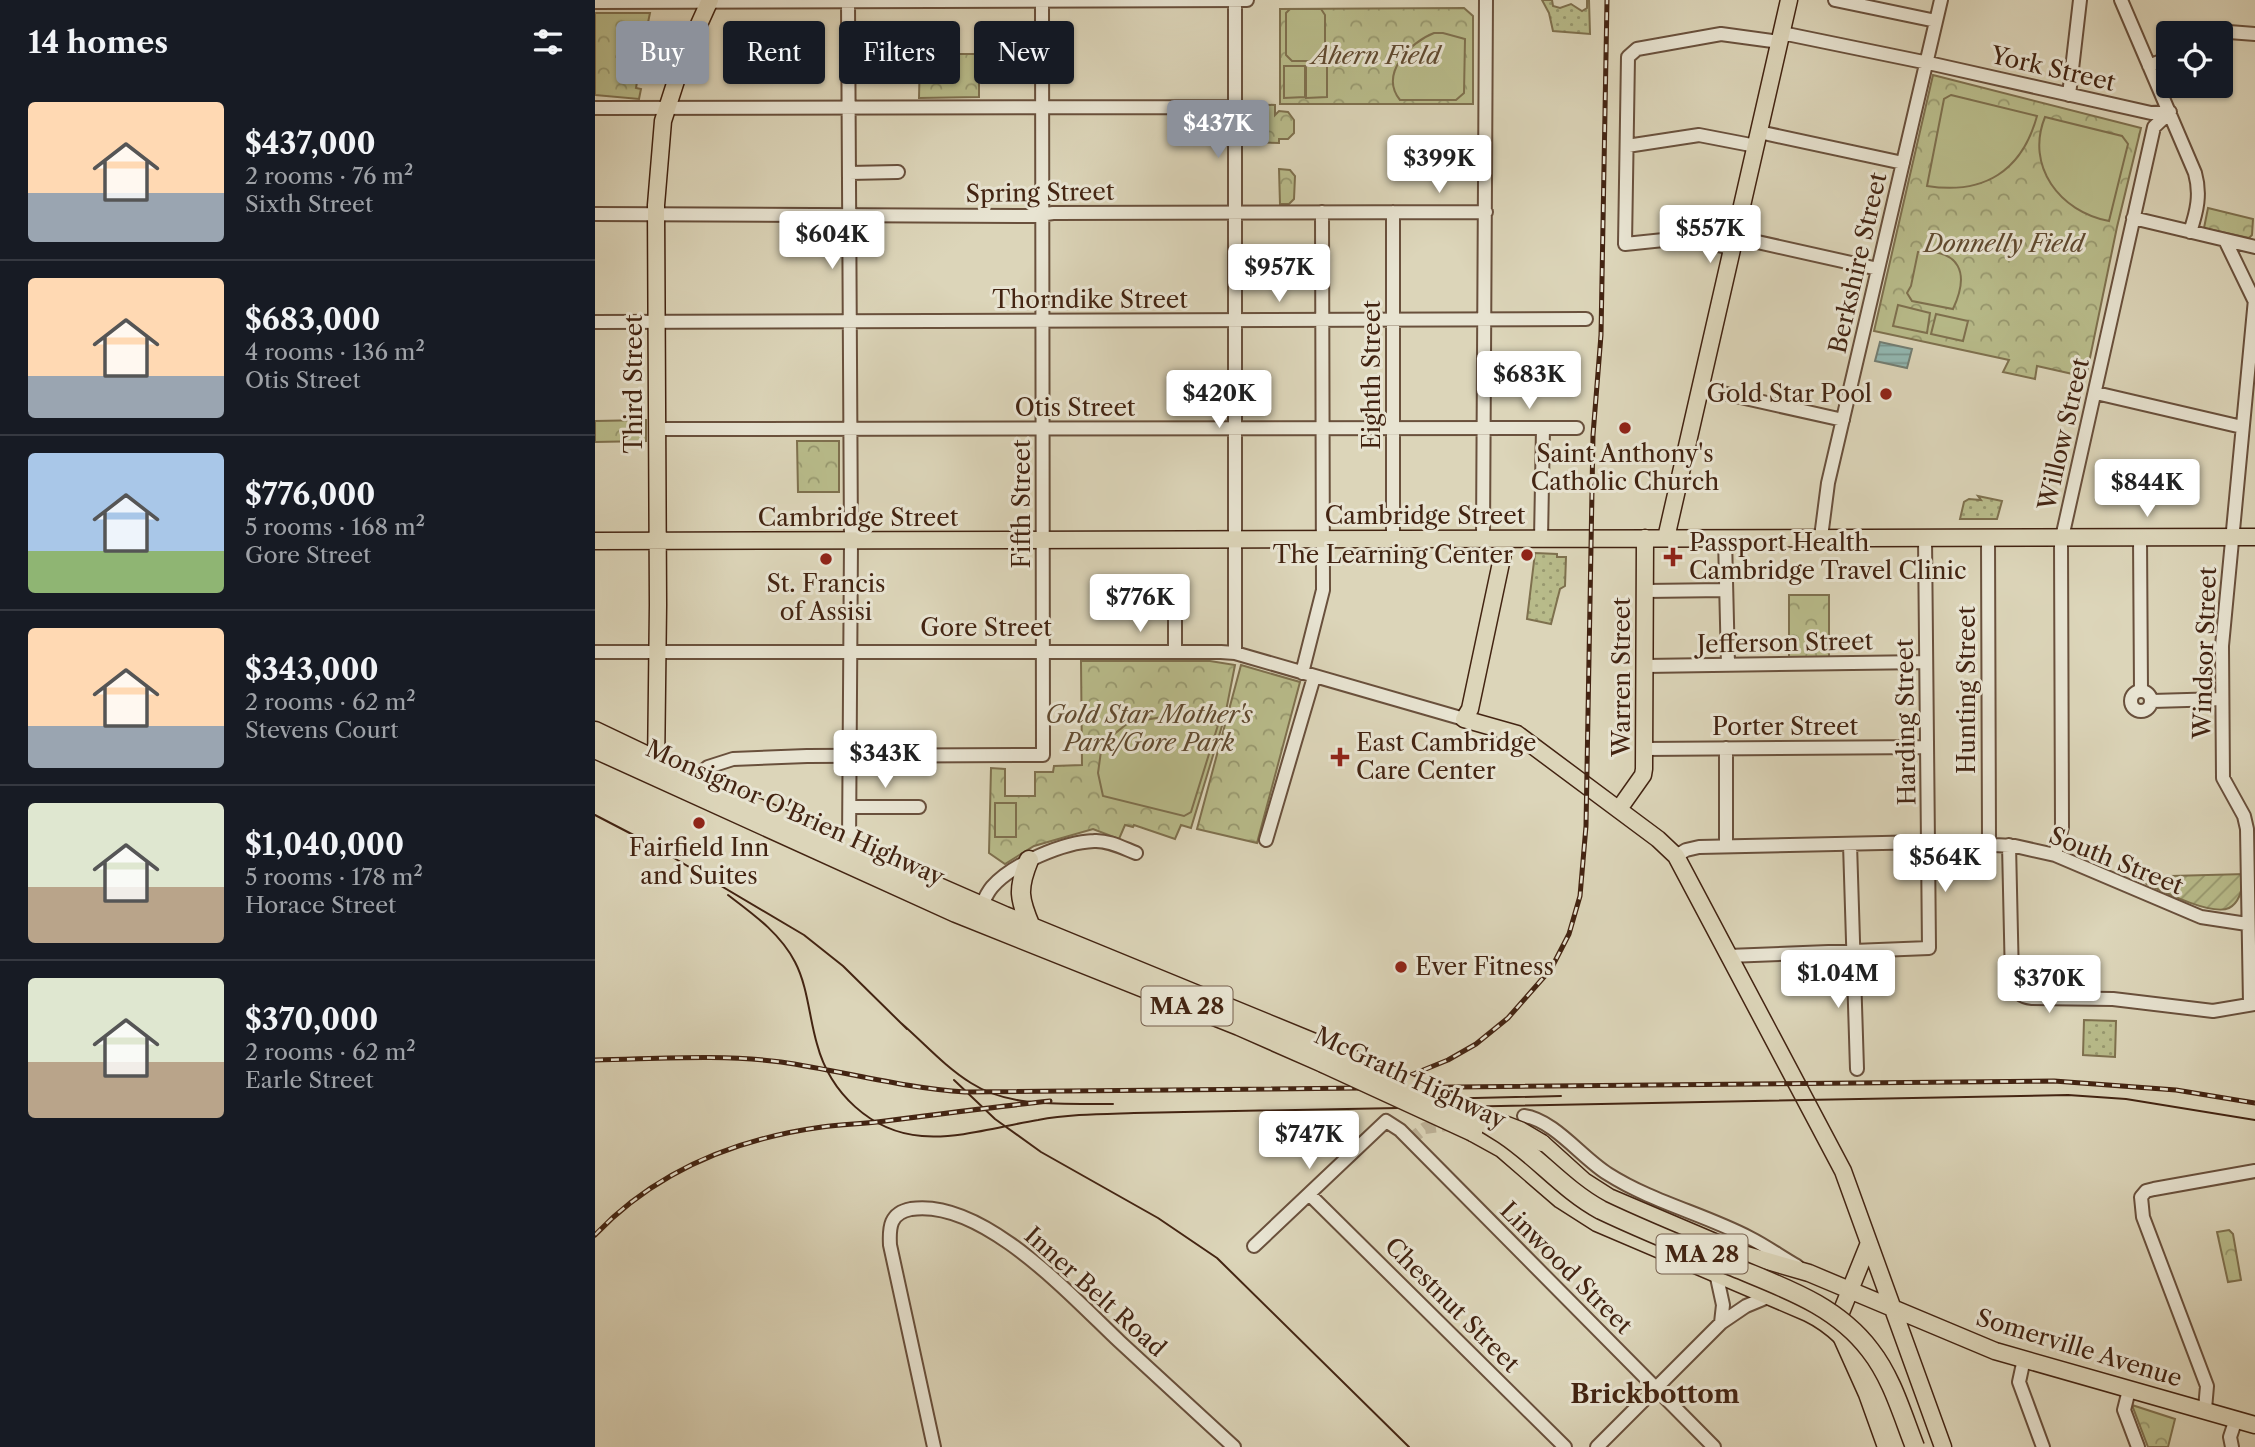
<!DOCTYPE html>
<meta charset="utf-8">
<style>
:root{--surface:#171b24;--page:#242831;--text:#f1f3f6;--muted:#9ea1a6;--line:#363941;--accent:#8c9099}
body{margin:0;font-family:"Libre Caslon Text",serif;background:var(--page);color:var(--text);height:100vh;display:flex;flex-direction:column;font-size:26px;white-space:nowrap}
*{box-sizing:border-box;margin:0}
p{font-size:23px;color:var(--muted)}
.icon{flex:none;width:38px;height:38px;fill:none;stroke:currentColor;stroke-width:2;stroke-linecap:round;stroke-linejoin:round}
.map{position:relative;flex:1;overflow:hidden}
.panel{display:flex;flex-direction:column;background:var(--surface);width:595px}
.panel>*{flex:none}
.guide{position:absolute;left:21px;top:21px;width:665px;height:63px;display:flex;gap:14px}
.buttons{position:absolute;left:1561px;top:21px;display:grid;gap:14px}
.buttons a{display:grid;place-items:center;width:77px;height:77px;border-radius:7px;background:var(--surface);box-shadow:0 2px 5px #0004;font-size:35px}
.price{position:absolute;translate:-50% -60px;padding:0 16px;border-radius:7px;background:#fff;color:#222;font-size:23px;line-height:46px;filter:drop-shadow(0 2px 4px #0008)}
.price::after{content:'';position:absolute;left:50%;top:42px;width:21px;height:16px;margin-left:-10px;background:inherit;clip-path:polygon(0 0,100% 0,50% 100%)}
.price.selected{background:var(--accent);color:#fff}
ul{padding:0;list-style:none}
li{display:flex;align-items:center;gap:21px;height:175px;padding:0 28px}
li+li{border-top:2px solid var(--line)}
li span{display:grid;place-items:center;flex:none;width:196px;height:140px;border-radius:7px;color:#555}
li>.icon{margin-inline-start:auto}
span .icon{width:84px;height:84px;fill:#fffc;stroke-width:1}
li b{font-size:30px}
h2{display:flex;justify-content:space-between;align-items:center;height:84px;padding:0 28px;font-size:30px}
.chip{padding:0 24px;border-radius:7px;background:var(--surface);box-shadow:0 2px 5px #0004;font-size:24px;line-height:63px}
.chip.selected{background:var(--accent);color:#fff}
main{display:flex;flex:1;min-height:0}
.map>svg:first-child{display:block}
.grass{fill:url(#grass-dots);stroke:#7e704e;stroke-width:2}
.park{fill:url(#park-crowns);stroke:#7e704e;stroke-width:2}
.garden{fill:url(#garden-furrows);stroke:#7e704e;stroke-width:2}
.pitch{fill:#b8bb8a;stroke:#7e704e;stroke-width:2}
.water{fill:url(#water-rules);stroke:#727d72;stroke-width:2}
.lines{fill:none;stroke-linecap:round;stroke-linejoin:round}
.minor-tunnel{stroke:#bdb298;stroke-width:12;stroke-dasharray:12 6;stroke-linecap:butt}
.minor-casing{stroke:#69503c;stroke-width:16}
.major-casing{stroke:#432412;stroke-width:19}
.highway-casing{stroke:#432412;stroke-width:21}
.minor{stroke:#e8e4d2;stroke-width:12}
.major{stroke:#dcd5b9;stroke-width:16}
.highway{stroke:#dcd5b9;stroke-width:18}
.tram{stroke:#432412;stroke-width:2}
.rail-casing{stroke:#432412;stroke-width:5}
.rail{stroke:#e8e4d2;stroke-width:2.5;stroke-dasharray:8;stroke-linecap:butt}
.major-bridge-casing{stroke:#432412;stroke-width:19;stroke-linecap:butt}
.highway-bridge-casing{stroke:#432412;stroke-width:21;stroke-linecap:butt}
.major-bridge{stroke:#dcd5b9;stroke-width:16}
.highway-bridge{stroke:#dcd5b9;stroke-width:18}
.poi-dot{fill:#8f2418;stroke:#e8e4d2;stroke-width:2.5}
.labels{text-anchor:middle;stroke-width:6;stroke-linejoin:round;paint-order:stroke}
.shield{fill:#e8e4d2;stroke:#745e4c;stroke-width:2}
.shield-label{font-size:23px;font-weight:bold;fill:#432412}
.park-label{font-size:24px;font-style:italic;fill:#604a30;stroke:#e8e4d2}
.street-label{font-size:24px;fill:#432412;stroke:#e8e4d2}
.poi-label{font-size:24px;fill:#432412;stroke:#e8e4d2}
.neighbourhood-label{font-size:26px;font-weight:bold;fill:#432412;stroke:#e8e4d2}
</style>
<main>
<section class="panel">
<h2>14 homes<svg class="icon" aria-label="filters" viewBox="0 0 24 24"><path d="M4 7h16M4 17h16"/><circle cx="9" cy="7" r="2"/><circle cx="15" cy="17" r="2"/></svg></h2>
<ul>
<li><span style="background:linear-gradient(#ffd9b3 65%,#9aa5b1 0)"><svg class="icon" aria-label="home" viewBox="0 0 24 24"><path d="M3 11l9-7 9 7M6 9v11h12V9"/></svg></span><div><b>$437,000</b><p>2 rooms · 76 m²</p><p>Sixth Street</p></div></li>
<li><span style="background:linear-gradient(#ffd9b3 70%,#9aa5b1 0)"><svg class="icon" aria-label="home" viewBox="0 0 24 24"><path d="M3 11l9-7 9 7M6 9v11h12V9"/></svg></span><div><b>$683,000</b><p>4 rooms · 136 m²</p><p>Otis Street</p></div></li>
<li><span style="background:linear-gradient(#a9c7e8 70%,#8fb573 0)"><svg class="icon" aria-label="home" viewBox="0 0 24 24"><path d="M3 11l9-7 9 7M6 9v11h12V9"/></svg></span><div><b>$776,000</b><p>5 rooms · 168 m²</p><p>Gore Street</p></div></li>
<li><span style="background:linear-gradient(#ffd9b3 70%,#9aa5b1 0)"><svg class="icon" aria-label="home" viewBox="0 0 24 24"><path d="M3 11l9-7 9 7M6 9v11h12V9"/></svg></span><div><b>$343,000</b><p>2 rooms · 62 m²</p><p>Stevens Court</p></div></li>
<li><span style="background:linear-gradient(#dfe7d0 60%,#b9a48a 0)"><svg class="icon" aria-label="home" viewBox="0 0 24 24"><path d="M3 11l9-7 9 7M6 9v11h12V9"/></svg></span><div><b>$1,040,000</b><p>5 rooms · 178 m²</p><p>Horace Street</p></div></li>
<li><span style="background:linear-gradient(#dfe7d0 60%,#b9a48a 0)"><svg class="icon" aria-label="home" viewBox="0 0 24 24"><path d="M3 11l9-7 9 7M6 9v11h12V9"/></svg></span><div><b>$370,000</b><p>2 rooms · 62 m²</p><p>Earle Street</p></div></li>
</ul>
</section>
<div class="map">
<svg width="1660" height="1447" viewBox="0 0 1660 1447">
<defs>
<pattern id="grass-dots" width="8" height="8" patternUnits="userSpaceOnUse" patternTransform="scale(1.75)"><rect width="8" height="8" fill="#b8bb8a"/><path d="M2 2h.1M6 6h.1" fill="none" stroke="#97986f" stroke-width="1.8" stroke-linecap="round"/></pattern>
<pattern id="park-crowns" width="20" height="18" patternUnits="userSpaceOnUse" patternTransform="scale(1.75)"><rect width="20" height="18" fill="#b8bb8a"/><path d="M2 6a3 3 0 1 1 6 0M12 15a3 3 0 1 1 6 0" fill="none" stroke="#97986f"/></pattern>
<pattern id="garden-furrows" width="10" height="10" patternUnits="userSpaceOnUse" patternTransform="scale(1.75)"><rect width="10" height="10" fill="#b8bb8a"/><path d="M-1 1l2-2M0 10L10 0M9 11l2-2" fill="none" stroke="#97986f"/></pattern>
<pattern id="water-rules" width="6" height="5" patternUnits="userSpaceOnUse" patternTransform="scale(1.75)"><rect width="6" height="5" fill="#92b8b2"/><path d="M0 2.5h6" fill="none" stroke="#79958f"/></pattern>
</defs>
<rect width="100%" height="100%" fill="#dcd5b9"/>
<filter id="stains"><feTurbulence type="fractalNoise" baseFrequency=".00286" numOctaves="4"/><feColorMatrix values="0 0 0 0 .2 0 0 0 0 .09 0 0 0 0 .02 0 0 0 .5 -.17"/></filter>
<radialGradient id="worn" r=".72"><stop offset=".6" stop-color="#630" stop-opacity="0"/><stop offset="1" stop-color="#630" stop-opacity=".3"/></radialGradient>
<path class="grass" d="M947,0H957L958,6L965,8L976,4L987,11L992,8V0H994L995,34L958,31L954,13Z
M1383,496L1407,501L1402,519H1365L1369,502L1374,499L1386,500Z
M940,553L962,554V557H971L970,586L965,589L956,624L932,619Z
M1489,1020L1521,1021L1520,1057L1488,1055Z"/>
<path class="park" d="M869,8L878,16V104H685V9Z
M0,13H55L51,32L61,35L42,82L41,88L46,89L44,99L0,95Z
M325,54H384V97L324,98Z
M1338,75L1546,128L1522,227L1491,377L1442,366L1440,379L1408,372L1414,360L1279,331Z
M651,104L680,105V115L684,111L693,112L699,120V133L693,139H684V143L652,142Z
M684,169L695,170L700,176L699,199L694,204H685Z
M1613,208L1658,219L1657,235L1654,238L1609,228Z
M51,420V441L0,442V421Z
M202,441H244V492H203Z
M1194,595H1234V658H1194Z
M486,661H615L640,665L630,716L596,828L586,825L580,839L539,825L538,827L530,825L524,839L498,829L439,846L410,864L394,853L396,768L410,769V796H440V772H458L459,766L487,765Z
M646,665L705,682L662,843L602,829Z
M1634,1230L1638,1234L1646,1280L1633,1282L1622,1232Z
M1537,1405L1580,1419L1573,1447H1553Z"/>
<path class="garden" d="M1650,874C1647,886 1646,902 1634,908C1615,917 1557,886 1537,877Z"/>
<path class="pitch" d="M695,9H726L730,15V56L724,61H697L691,55V13Z
M839,33H848L870,39L869,93L861,100H805C784,74 815,42 839,33Z
M689,66H710V97L689,98Z
M711,66H732V97L711,98Z
M1356,95L1442,116C1427,171 1389,195 1332,186L1349,99Z
M1450,117L1527,136L1533,144L1514,221C1465,212 1430,166 1450,117Z
M1323,252C1365,249 1375,273 1358,309L1317,301L1312,293L1316,286Z
M1303,305L1335,313L1332,333L1298,326Z
M1341,314L1373,321L1368,341L1336,334Z
M584,714L623,725L596,812L589,816L508,796L503,773L507,744L533,723Z
M400,803H421V837H400Z"/>
<path class="water" d="M1285,342L1317,349L1312,368L1280,361Z"/>
<g class="lines">
<path class="minor-tunnel" d="M815,1140L830,1128L859,1124"/>
<defs>
<path id="minor" d="M640,0V653
M1240,0L1341,21
M1526,0L1600,173C1606,194 1602,211 1595,232
M253,1L256,541L254,846
M0,2L652,0
M1187,33L1338,64L1556,113L1575,112
M1626,35L1634,32L1660,34
M1554,66L1573,58
M1474,95L1485,0
M0,108L640,107
M1164,132L1308,163
M1032,146L1104,135L1161,146
M254,173L303,172
M798,212V539
M0,214L437,216L458,213L891,212
M1538,218L1660,247
M1140,237L1283,269
M1630,240L1660,302
M1137,248L1088,238L1030,244L1033,57L1042,49L1126,34L1185,42
M0,322L991,319
M1105,388L1248,420
M1501,393L1647,427
M62,429L982,428
M1226,537L1233,483L1346,0
M1393,537L1394,843
M1545,537L1546,691
M1130,538L1133,665
M888,539L891,0
M946,539L948,428
M1050,591L1131,590
M580,618V651
M0,652H626L640,653L869,719
M1050,666L1331,662
M707,673L728,590L727,212
M1536 701a10 10 0 1 1 20 0a10 10 0 1 1-20 0Z
M1557,701L1627,699
M1131,748V846
M1048,749L1332,747
M98,779L113,767L138,759L212,756L448,755L447,0
M255,807H324
M671,840L719,677
M1255,844L1262,1069
M1414,845L1417,980C1419,991 1426,997 1437,998L1518,999L1618,1011L1660,1004
M1460,855L1467,827L1466,542L1559,127L1575,112
M1081,856L1091,850L1104,847L1333,842L1420,846L1460,855L1606,917L1652,924
M384,911C388,903 391,894 397,887C417,864 469,842 499,841C513,840 528,848 541,853
M1133,956L1334,948L1330,538
M1655,1004L1652,829L1649,816L1628,778L1627,646L1660,299
M929,1116C959,1120 987,1158 1013,1174C1057,1202 1109,1214 1155,1238C1171,1246 1186,1257 1202,1266
M714,1194L970,1447
M659,1246L791,1121L805,1130L1119,1447
M1121,1273L1128,1305L1126,1323
M1429,1359L1424,1382L1448,1447
M1534,1390L1529,1410L1543,1447
M1610,1409L1612,1386L1548,1217L1546,1197L1551,1191L1559,1189L1660,1171
M339,1447L295,1245C294,1227 295,1213 316,1209C388,1198 476,1296 525,1342C563,1377 601,1412 639,1447
M1002,1447L1126,1323L1151,1306L1175,1296
M1637,1447L1635,1437L1641,1419"/>
<path id="major" d="M1071,538L1194,0
M911,539L875,709L869,719L922,734L1063,839L1081,856L1248,1171L1348,1447
M0,541L1660,537
M61,770L63,605L61,205L68,121L87,62L115,0
M1024,809L1048,775L1049,769L1050,538
M947,1143L989,1181L1014,1197L1148,1254L1214,1273L1400,1351L1660,1425
M1274,1243L1241,1325L1272,1394L1291,1447"/>
<path id="highway" d="M0,731L147,801L410,916L739,1051
M0,749L361,913L644,1026L728,1063
M434,860C422,889 424,899 436,927
M878,1132L907,1148L966,1199L1002,1222L1213,1312C1268,1339 1288,1394 1307,1447"/>
</defs>
<use href="#minor" class="minor-casing"/>
<use href="#major" class="major-casing"/>
<use href="#highway" class="highway-casing"/>
<use href="#minor" class="minor"/>
<use href="#major" class="major"/>
<use href="#highway" class="highway"/>
<path class="tram" d="M0,815L52,842L209,935L248,966L312,1029
M133,895C158,914 185,933 200,962C213,987 214,1017 222,1044C235,1093 276,1132 327,1136C365,1139 406,1126 443,1120C475,1114 507,1114 539,1113L1473,1095L1531,1099L1660,1120
M306,1023C329,1043 350,1067 376,1083C416,1109 472,1103 518,1104
M359,1080L400,1119L446,1152L563,1218L622,1258L814,1447
M798,1100L966,1096"/>
<defs>
<path id="rail" d="M0,1060C62,1059 125,1054 186,1062C248,1071 308,1088 370,1092L1459,1081L1581,1090L1660,1103
M783,1083L816,1075L853,1060L881,1044L913,1018L956,969L974,934L985,896L991,826L998,435L1006,335L1012,0
M0,1235C61,1171 140,1139 227,1127C248,1124 269,1124 290,1121C345,1114 400,1107 455,1101"/>
</defs>
<use href="#rail" class="rail-casing"/>
<use href="#rail" class="rail"/>
<defs>
<path id="major-bridge" d="M886,1115L925,1130L947,1143"/>
<path id="highway-bridge" d="M739,1051C795,1077 856,1100 908,1134C943,1157 969,1190 1006,1210C1050,1231 1095,1249 1139,1267C1189,1288 1241,1305 1275,1350C1297,1378 1307,1414 1320,1447
M728,1063L878,1132"/>
</defs>
<use href="#major-bridge" class="major-bridge-casing"/>
<use href="#highway-bridge" class="highway-bridge-casing"/>
<use href="#major-bridge" class="major-bridge"/>
<use href="#highway-bridge" class="highway-bridge"/>
</g>
<g class="poi-dot">
<circle cx="1291" cy="394" r="7"/>
<circle cx="1030" cy="428" r="7"/>
<circle cx="932" cy="555" r="7"/>
<path d="M1074.5 546.5h7v7h7v7h-7v7h-7v-7h-7v-7h7z"/>
<circle cx="231" cy="559" r="7"/>
<path d="M741.5 746.5h7v7h7v7h-7v7h-7v-7h-7v-7h7z"/>
<circle cx="104" cy="823" r="7"/>
<circle cx="806" cy="967" r="7"/>
</g>
<g class="labels">
<g class="shield">
<rect x="546.5" y="986.5" width="91" height="39" rx="5"/>
<rect x="1061.5" y="1234.5" width="91" height="39" rx="5"/>
</g>
<g class="shield-label">
<text x="592" y="1014">MA 28</text>
<text x="1107" y="1262">MA 28</text>
</g>
<g class="park-label">
<text x="781" y="64">Ahern Field</text>
<text x="1409" y="252">Donnelly Field</text>
<text x="554" y="723">Gold Star Mother's<tspan x="554" dy="28">Park/Gore Park</tspan></text>
</g>
<g class="street-label">
<text transform="translate(1458 69) rotate(13)" y="8">York Street</text>
<text transform="translate(445 193) rotate(-1)" y="8">Spring Street</text>
<text transform="translate(1263 263) rotate(-77)" y="8">Berkshire Street</text>
<text x="495" y="308">Thorndike Street</text>
<text transform="translate(777 375) rotate(-90)" y="8">Eighth Street</text>
<text transform="translate(39 384) rotate(-90)" y="8">Third Street</text>
<text x="480" y="416">Otis Street</text>
<text transform="translate(1469 434) rotate(-77)" y="8">Willow Street</text>
<text transform="translate(427 504) rotate(-90)" y="8">Fifth Street</text>
<text x="830" y="524">Cambridge Street</text>
<text x="263" y="526">Cambridge Street</text>
<text x="391" y="636">Gore Street</text>
<text transform="translate(1190 643) rotate(-1)" y="8">Jefferson Street</text>
<text transform="translate(1610 653) rotate(-88)" y="8">Windsor Street</text>
<text transform="translate(1027 677) rotate(-90)" y="8">Warren Street</text>
<text transform="translate(1372 690) rotate(-90)" y="8">Hunting Street</text>
<text transform="translate(1311 722) rotate(-91)" y="8">Harding Street</text>
<text x="1190" y="735">Porter Street</text>
<text transform="translate(200 813) rotate(24)" y="8">Monsignor O'Brien Highway</text>
<text transform="translate(1521 861) rotate(22)" y="8">South Street</text>
<text transform="translate(815 1078) rotate(25)" y="8">McGrath Highway</text>
<text transform="translate(971 1268) rotate(45)" y="8">Linwood Street</text>
<text transform="translate(500 1292) rotate(42)" y="8">Inner Belt Road</text>
<text transform="translate(857 1305) rotate(45)" y="8">Chestnut Street</text>
<text transform="translate(1484 1348) rotate(17)" y="8">Somerville Avenue</text>
</g>
<g class="poi-label">
<text x="1277" y="402" text-anchor="end">Gold Star Pool</text>
<text x="1030" y="462">Saint Anthony's<tspan x="1030" dy="28">Catholic Church</tspan></text>
<text x="1094" y="551" text-anchor="start">Passport Health<tspan x="1094" dy="28">Cambridge Travel Clinic</tspan></text>
<text x="918" y="563" text-anchor="end">The Learning Center</text>
<text x="231" y="592">St. Francis<tspan x="231" dy="28">of Assisi</tspan></text>
<text x="761" y="751" text-anchor="start">East Cambridge<tspan x="761" dy="28">Care Center</tspan></text>
<text x="104" y="856">Fairfield Inn<tspan x="104" dy="28">and Suites</tspan></text>
<text x="820" y="975" text-anchor="start">Ever Fitness</text>
</g>
<g class="neighbourhood-label">
<text x="1060" y="1403">Brickbottom</text>
</g>
</g>
<rect width="100%" height="100%" filter="url(#stains)"/>
<rect width="100%" height="100%" fill="url(#worn)"/>
</svg>
<div class="buttons">
<a><svg class="icon" aria-label="locate" viewBox="0 0 24 24"><circle cx="12" cy="12" r="6"/><path d="M12 2v4M12 18v4M2 12h4M18 12h4"/></svg></a>
</div>
<b class="price selected" style="left:623px;top:160px">$437K</b>
<b class="price" style="left:844px;top:195px">$399K</b>
<b class="price" style="left:1115px;top:265px">$557K</b>
<b class="price" style="left:237px;top:271px">$604K</b>
<b class="price" style="left:684px;top:304px">$957K</b>
<b class="price" style="left:934px;top:411px">$683K</b>
<b class="price" style="left:624px;top:430px">$420K</b>
<b class="price" style="left:1552px;top:519px">$844K</b>
<b class="price" style="left:545px;top:634px">$776K</b>
<b class="price" style="left:290px;top:790px">$343K</b>
<b class="price" style="left:1350px;top:894px">$564K</b>
<b class="price" style="left:1243px;top:1010px">$1.04M</b>
<b class="price" style="left:1454px;top:1015px">$370K</b>
<b class="price" style="left:714px;top:1171px">$747K</b>
<div class="guide">
<a class="chip selected">Buy</a>
<a class="chip">Rent</a>
<a class="chip">Filters</a>
<a class="chip">New</a>
</div>
</div>
</main>
